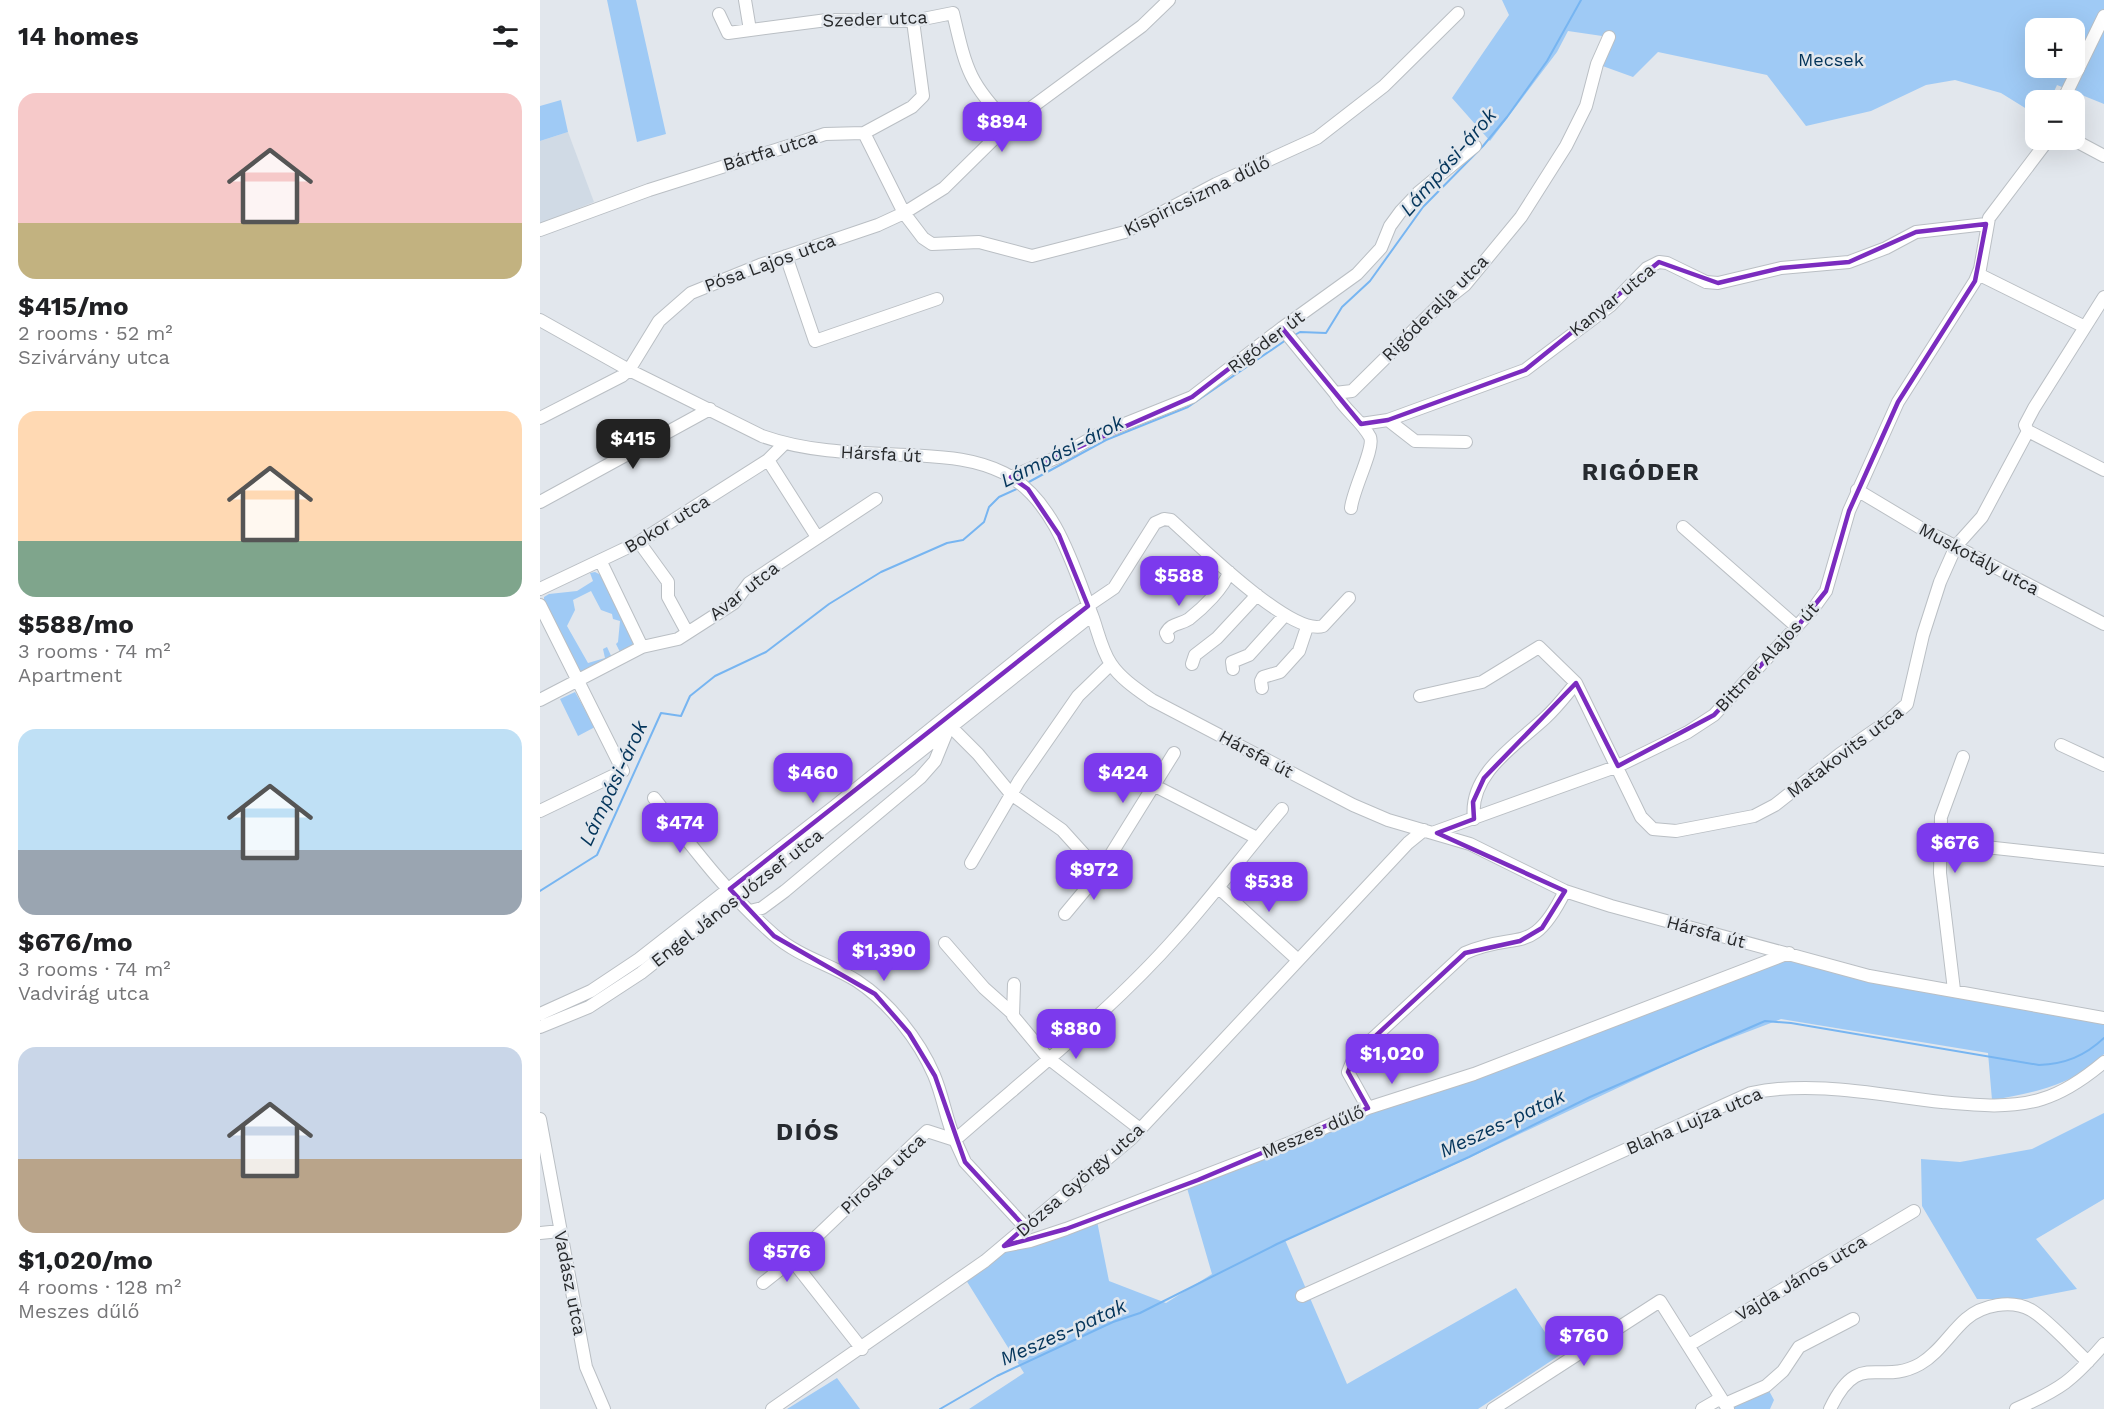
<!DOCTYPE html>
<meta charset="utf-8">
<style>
:root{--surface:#fff;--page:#f2f2f2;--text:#202124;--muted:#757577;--accent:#7c3aed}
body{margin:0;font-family:"Work Sans",sans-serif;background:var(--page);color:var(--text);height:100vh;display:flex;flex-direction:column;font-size:22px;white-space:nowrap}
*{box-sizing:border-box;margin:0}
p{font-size:20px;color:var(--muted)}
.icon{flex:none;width:33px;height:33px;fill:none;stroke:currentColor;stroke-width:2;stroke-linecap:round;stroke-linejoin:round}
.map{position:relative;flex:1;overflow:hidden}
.panel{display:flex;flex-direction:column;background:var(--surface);width:540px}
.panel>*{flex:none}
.fabs{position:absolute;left:1485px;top:18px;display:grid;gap:12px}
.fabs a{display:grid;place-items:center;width:60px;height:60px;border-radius:12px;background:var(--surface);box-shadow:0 6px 24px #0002;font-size:30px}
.price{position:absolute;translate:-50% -51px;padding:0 14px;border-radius:12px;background:var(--accent);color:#fff;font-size:20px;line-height:39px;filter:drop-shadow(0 2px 3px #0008)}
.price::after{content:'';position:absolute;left:50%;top:36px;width:18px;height:14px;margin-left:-9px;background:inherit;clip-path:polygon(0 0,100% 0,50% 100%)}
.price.current{background:#222;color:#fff}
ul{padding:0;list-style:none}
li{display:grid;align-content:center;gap:12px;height:318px;padding:0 18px}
li span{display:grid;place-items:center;height:186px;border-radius:18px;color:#555}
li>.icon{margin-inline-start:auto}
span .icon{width:108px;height:108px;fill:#fffc;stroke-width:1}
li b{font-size:26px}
h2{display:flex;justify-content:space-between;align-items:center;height:72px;padding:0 18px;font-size:26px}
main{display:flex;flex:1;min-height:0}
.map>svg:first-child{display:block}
.built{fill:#d0dae5}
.green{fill:#9fcaf5;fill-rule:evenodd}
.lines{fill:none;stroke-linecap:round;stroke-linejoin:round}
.stream{stroke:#77b5f1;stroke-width:2}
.minor-casing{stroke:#babfc4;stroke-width:14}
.minor{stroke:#fff;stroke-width:12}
.marked{fill:none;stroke:#7b2cbf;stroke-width:4.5;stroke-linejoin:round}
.labels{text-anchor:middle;stroke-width:5;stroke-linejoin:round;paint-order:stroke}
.street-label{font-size:18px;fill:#26282a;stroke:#e2e7ed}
.park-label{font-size:18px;fill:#023359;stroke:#e2e7ed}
.water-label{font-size:20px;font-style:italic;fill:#04355b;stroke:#e2e7ed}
.district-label{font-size:24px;font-weight:bold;letter-spacing:1.5px;fill:#262a2f;stroke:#e2e7ed}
</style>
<main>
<section class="panel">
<h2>14 homes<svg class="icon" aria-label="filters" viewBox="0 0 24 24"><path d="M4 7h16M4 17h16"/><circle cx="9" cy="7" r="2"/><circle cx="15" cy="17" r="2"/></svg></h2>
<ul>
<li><span style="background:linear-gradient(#f6c9c9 70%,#c2b280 0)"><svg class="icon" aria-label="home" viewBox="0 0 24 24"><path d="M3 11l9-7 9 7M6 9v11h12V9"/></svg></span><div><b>$415/mo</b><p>2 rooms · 52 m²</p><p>Szivárvány utca</p></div></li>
<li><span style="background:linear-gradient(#ffd9b3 70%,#7fa58c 0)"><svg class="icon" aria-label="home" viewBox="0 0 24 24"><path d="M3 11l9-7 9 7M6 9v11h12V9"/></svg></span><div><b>$588/mo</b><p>3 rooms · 74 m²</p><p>Apartment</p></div></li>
<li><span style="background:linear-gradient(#bfe0f5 65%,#9aa5b1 0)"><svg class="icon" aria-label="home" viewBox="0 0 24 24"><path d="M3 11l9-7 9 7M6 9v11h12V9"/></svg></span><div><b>$676/mo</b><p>3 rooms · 74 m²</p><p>Vadvirág utca</p></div></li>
<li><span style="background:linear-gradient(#c9d6e8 60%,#b9a48a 0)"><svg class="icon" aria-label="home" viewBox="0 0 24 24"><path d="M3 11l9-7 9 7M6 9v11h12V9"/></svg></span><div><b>$1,020/mo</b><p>4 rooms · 128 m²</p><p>Meszes dűlő</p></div></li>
</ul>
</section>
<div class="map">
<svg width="1564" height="1409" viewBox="0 0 1564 1409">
<rect width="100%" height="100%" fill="#e2e7ed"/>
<path class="built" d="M28,132L54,202L0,224V141Z"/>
<path class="green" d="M67,0H96L126,134L97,142Z
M962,0H1564V104L1517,85L1510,100H1496L1495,114L1461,93L1415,80L1386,85L1331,111L1266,126L1227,75L1118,52L1093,77L1057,64L1069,37L1028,31L1017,52L950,141L912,98L969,15ZM1496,28H1534V68H1496Z
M21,100L28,132L0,141V106Z
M55,572L61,575L94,641L91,649L81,654L76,644L78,642L80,621L73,619L72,614L61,610L51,591L33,600L35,610L27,626L48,663L65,658L63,649L67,647L73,660L38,673L4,602V597L9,594L37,591L53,581L50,573Z
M35,692L55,727L38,736L20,699Z
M1251,957L1564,1024V1054C1537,1084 1490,1094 1452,1100L1448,1053L1241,1019L1152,1053L903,1170L745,1240L807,1384L976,1288L1020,1355L938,1409H429L484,1373L426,1280L465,1252L557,1221L569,1281L626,1303L672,1274L647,1188L828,1108Z
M1564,1113V1199L1496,1239L1537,1289L1486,1299H1437L1382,1206L1381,1159L1420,1162L1492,1149Z
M297,1378L320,1409H247Z
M1228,1389L1234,1400L1230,1409H1188Z"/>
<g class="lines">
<path class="stream" d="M753,336L760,332L786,333L802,307L830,281L883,207L943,146L967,117L1007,61L1041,0
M487,483L566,440L648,407L746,340
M0,891L57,855L121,713L141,716L150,696L175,676L226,652L289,604L341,572L407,543L423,540L444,522L449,507L459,497L479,488
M400,1409L457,1376L573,1322L600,1313L737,1244L929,1157L1050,1097L1225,1021L1251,1023L1499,1065C1525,1064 1545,1056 1564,1038"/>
<defs>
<path id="minor" d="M205,0L210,30
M179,14L188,33L287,20L373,21L413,13C426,68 428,83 469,124
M1523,100L1564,16
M324,133L364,213L404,188L469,124L602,26L629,0
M1534,140L1564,156
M0,230L109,190L258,143L285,134L324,133L372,107L383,96L373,21
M246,256L275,341L397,299
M1438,274L1545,327
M0,320L89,370L222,436C270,453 320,453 371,455C403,457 434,458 464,473C515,499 534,568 553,618C558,632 562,651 571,664C581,679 598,690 612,700L813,805L848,820L930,844L1025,891L1071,906L1329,976L1564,1018
M742,328L795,393L812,391L897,307L925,285L981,217L1026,146L1046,106L1057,64L1069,37
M795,393C804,410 821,420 830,437C835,448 813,489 811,508
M0,418L82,376L89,370L119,321L151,293L220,265L338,225L364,213L383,238L392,244L439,242L492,256L585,232L676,184L777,138L844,86L918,13
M848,420L985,370L1070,306L1107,268L1119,262L1127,263L1166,282L1178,283L1241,268L1309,262L1346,248L1376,232L1446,224
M821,424L848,420L875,441L926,442
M1488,431L1564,470
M228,460L277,537
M471,477L520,456L557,435L652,397L742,328L817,274L841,248L850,226L861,211L878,193L935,146
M1317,490L1384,530L1564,624
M0,502L170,409
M1143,527L1257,627
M99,542L128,582V597L147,632
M61,562L102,647
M0,589L99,542L228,460L244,444
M0,605L83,771L0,811
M628,637L626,633C631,623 640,625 649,619C663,608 684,588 689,572
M652,664L655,655L677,638L717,595
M693,669L692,662L709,655L745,615
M1036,683L1101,817L1113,829L1136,831L1214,816L1235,805L1300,754L1348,721L1367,704L1383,635L1400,582L1416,546L1442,517L1488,431L1485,425L1494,408L1564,297
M722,688L721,681L723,677L740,672L759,651L767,627
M880,696L942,682L999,647L1036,683C1026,695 1017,707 1005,718C976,745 928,774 934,819
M0,700L102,647L138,639L194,603L209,583L336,499
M412,728L438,754L471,794L522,830L560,872
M1521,745L1564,765
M613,785L717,838
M114,798C151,845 188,895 234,935C259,957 290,964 317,981C349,1002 379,1040 394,1075C403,1096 406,1119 415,1140C490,1074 571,1011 637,936C674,895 706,851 742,809
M895,832L1078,766L1148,732L1174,715L1273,609L1286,591L1309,511L1358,402L1435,281L1440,269L1449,218L1508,140
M1400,842L1564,860
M431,863L479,781L538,696L571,664
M680,889L758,960
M210,911L222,908L245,891L380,778L395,761L406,734
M525,914L560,872L634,753
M405,943L444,988L472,1013
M474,984L473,1016L508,1058L600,1129
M1414,990L1400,873L1401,817L1423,757
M0,1014L51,991L99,959L295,806L521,624L574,588L615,523L624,519L631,520C656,542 751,637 783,626L809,598
M0,1027L49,1007L101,973L552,615
M828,1108L808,1072L815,1055L925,953C979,929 991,959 1025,891
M0,1119L46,1367L64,1409
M0,1233L20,1231
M464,1246L490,1241L526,1229L757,1140L828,1108L934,1074L1249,953
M223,1283L252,1260
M762,1296L1211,1093C1273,1080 1339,1095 1402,1102C1434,1105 1470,1109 1502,1099C1525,1092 1545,1078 1564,1062
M1149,1345L1374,1211
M322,1349L252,1260L387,1131L415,1140L425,1162L485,1227
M1185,1404L1226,1386L1243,1371L1259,1347L1313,1319
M232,1409L445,1261L591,1139L868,843L884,830
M953,1409L1120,1301L1188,1409
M1162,1409L1181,1398
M1290,1409C1319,1348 1339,1387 1380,1364C1399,1353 1410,1333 1426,1319C1442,1305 1471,1299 1491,1310C1508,1320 1533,1348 1548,1362
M1476,1409C1521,1389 1532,1381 1564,1344"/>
</defs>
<use href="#minor" class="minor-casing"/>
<use href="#minor" class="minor"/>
</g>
<path class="marked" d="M1446,224L1435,281L1358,402L1309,511L1286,591L1257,627L1174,715L1078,766L1036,683L944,778L933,802L934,819L897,833L1025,891L1002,928L980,941L925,953L815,1055L808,1072L828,1108L658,1180L526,1229L464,1246L485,1227L425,1162L395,1076L369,1033L335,994L234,936L190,889L548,606L519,535L488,489L471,477L652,397L742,328L821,424L848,420L985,370L1119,262L1178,283L1241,268L1309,262L1376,232Z"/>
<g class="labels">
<g class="street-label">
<text transform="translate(335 19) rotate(-2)" y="6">Szeder utca</text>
<text transform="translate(230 151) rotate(-17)" y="6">Bártfa utca</text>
<text transform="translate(657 196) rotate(-26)" y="6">Kispiricsizma dűlő</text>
<text transform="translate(230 263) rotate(-20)" y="6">Pósa Lajos utca</text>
<text transform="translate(1072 300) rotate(-39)" y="6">Kanyar utca</text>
<text transform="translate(895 308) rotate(-45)" y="6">Rigóderalja utca</text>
<text transform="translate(726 342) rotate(-37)" y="6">Rigóder út</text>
<text transform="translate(341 454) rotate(3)" y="6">Hársfa út</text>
<text transform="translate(127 524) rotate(-31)" y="6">Bokor utca</text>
<text transform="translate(1439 559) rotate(28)" y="6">Muskotály utca</text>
<text transform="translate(204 591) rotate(-38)" y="6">Avar utca</text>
<text transform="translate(1227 657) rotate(-47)" y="6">Bittner Alajos út</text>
<text transform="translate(1305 752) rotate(-37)" y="6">Matakovits utca</text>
<text transform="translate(716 754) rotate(28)" y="6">Hársfa út</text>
<text transform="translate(197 898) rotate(-38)" y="6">Engel János József utca</text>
<text transform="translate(1166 932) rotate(15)" y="6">Hársfa út</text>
<text transform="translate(1154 1121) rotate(-23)" y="6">Blaha Lujza utca</text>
<text transform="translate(773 1132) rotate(-23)" y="6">Meszes dűlő</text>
<text transform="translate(343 1174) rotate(-43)" y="6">Piroska utca</text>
<text transform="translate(540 1180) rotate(-41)" y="6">Dózsa György utca</text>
<text transform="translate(1261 1278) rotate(-31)" y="6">Vajda János utca</text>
<text transform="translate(30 1283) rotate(79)" y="6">Vadász utca</text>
</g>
<g class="park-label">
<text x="1291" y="66">Mecsek</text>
</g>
<g class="water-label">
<text transform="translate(908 162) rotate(-49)" y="7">Lámpási-árok</text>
<text transform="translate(522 451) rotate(-27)" y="7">Lámpási-árok</text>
<text transform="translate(73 783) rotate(-65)" y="7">Lámpási-árok</text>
<text transform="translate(962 1123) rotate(-25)" y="7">Meszes-patak</text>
<text transform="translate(523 1332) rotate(-24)" y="7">Meszes-patak</text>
</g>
<g class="district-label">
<text x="1101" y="480">RIGÓDER</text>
<text x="268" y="1140">DIÓS</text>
</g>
</g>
</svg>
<div class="fabs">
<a>+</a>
<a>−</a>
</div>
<b class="price" style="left:462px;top:153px">$894</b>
<b class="price current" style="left:93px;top:470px">$415</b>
<b class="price" style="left:639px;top:607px">$588</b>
<b class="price" style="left:273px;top:804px">$460</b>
<b class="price" style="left:583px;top:804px">$424</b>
<b class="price" style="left:140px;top:854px">$474</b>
<b class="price" style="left:1415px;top:874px">$676</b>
<b class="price" style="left:554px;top:901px">$972</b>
<b class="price" style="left:729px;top:913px">$538</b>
<b class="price" style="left:344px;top:982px">$1,390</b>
<b class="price" style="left:536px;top:1060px">$880</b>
<b class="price" style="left:852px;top:1085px">$1,020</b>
<b class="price" style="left:247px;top:1283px">$576</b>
<b class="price" style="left:1044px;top:1367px">$760</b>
</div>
</main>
